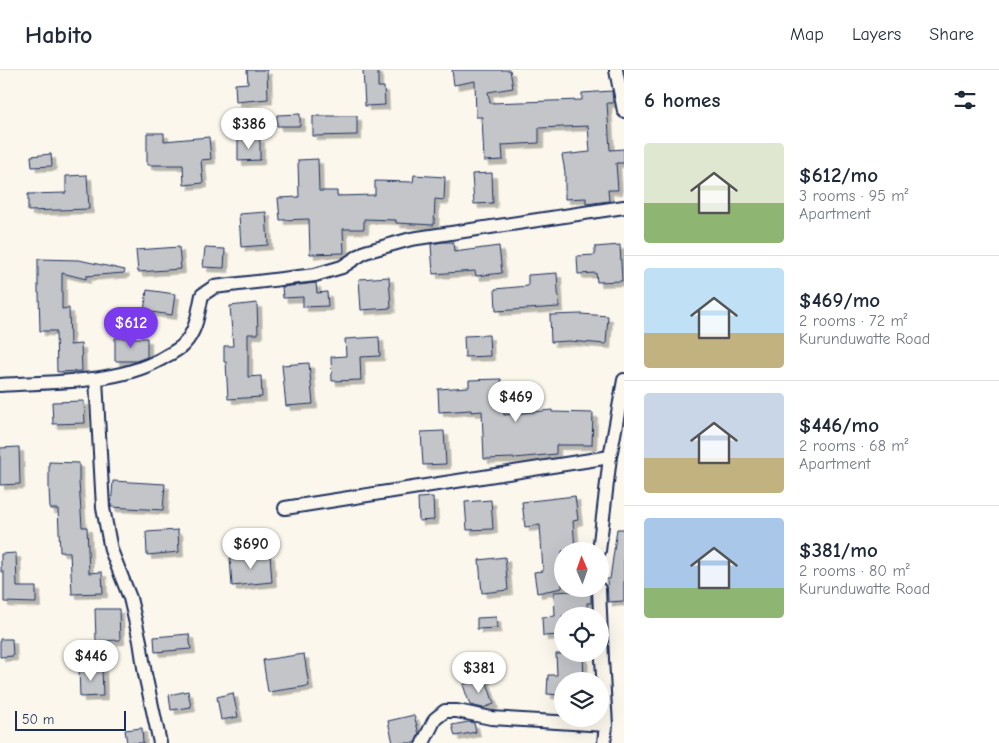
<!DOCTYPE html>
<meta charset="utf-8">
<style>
:root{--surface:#fff;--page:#f6f6f7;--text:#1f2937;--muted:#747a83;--line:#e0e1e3;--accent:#7c3aed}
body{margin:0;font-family:"Comic Neue",sans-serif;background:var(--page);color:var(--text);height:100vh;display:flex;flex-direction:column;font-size:19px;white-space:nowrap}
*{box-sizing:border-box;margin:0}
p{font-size:16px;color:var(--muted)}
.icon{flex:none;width:28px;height:28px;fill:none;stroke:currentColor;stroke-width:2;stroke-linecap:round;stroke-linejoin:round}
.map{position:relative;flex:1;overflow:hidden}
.panel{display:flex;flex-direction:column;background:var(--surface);width:375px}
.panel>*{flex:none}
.needle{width:32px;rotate:358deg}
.buttons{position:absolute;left:554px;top:472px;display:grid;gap:10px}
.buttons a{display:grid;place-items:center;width:55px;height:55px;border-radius:50%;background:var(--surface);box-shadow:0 5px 20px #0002;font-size:25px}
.scale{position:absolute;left:15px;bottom:12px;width:111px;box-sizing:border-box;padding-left:5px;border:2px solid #1b2f5e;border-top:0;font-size:14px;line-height:18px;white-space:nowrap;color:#1b2f5e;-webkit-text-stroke:4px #fbf7ec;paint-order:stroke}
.price{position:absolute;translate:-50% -42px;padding:0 11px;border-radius:18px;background:#fff;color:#222;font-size:16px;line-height:32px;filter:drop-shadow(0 1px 2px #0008)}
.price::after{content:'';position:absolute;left:50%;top:30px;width:15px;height:11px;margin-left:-8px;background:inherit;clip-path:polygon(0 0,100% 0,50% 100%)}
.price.active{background:var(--accent);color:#fff}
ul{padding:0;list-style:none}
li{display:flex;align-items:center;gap:15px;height:125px;padding:0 20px}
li+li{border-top:1px solid var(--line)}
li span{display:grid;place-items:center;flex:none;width:140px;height:100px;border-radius:5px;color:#555}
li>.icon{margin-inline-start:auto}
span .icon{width:60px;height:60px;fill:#fffc;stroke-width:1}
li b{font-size:21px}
h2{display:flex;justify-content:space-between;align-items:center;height:60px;padding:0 20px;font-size:21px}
header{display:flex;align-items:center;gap:30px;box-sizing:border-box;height:70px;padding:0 25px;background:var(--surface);border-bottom:1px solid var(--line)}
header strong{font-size:24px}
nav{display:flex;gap:28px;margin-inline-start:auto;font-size:18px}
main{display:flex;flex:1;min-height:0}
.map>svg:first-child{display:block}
.building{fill:#c3c5c9;stroke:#1b2f5e;filter:url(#shadow)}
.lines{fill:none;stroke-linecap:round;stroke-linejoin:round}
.street-casing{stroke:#1b2f5e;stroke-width:16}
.street{stroke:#fbf7ec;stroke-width:12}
</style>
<header>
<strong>Habito</strong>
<nav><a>Map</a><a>Layers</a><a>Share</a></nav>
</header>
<main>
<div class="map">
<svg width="624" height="673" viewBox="0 0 624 673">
<defs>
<filter id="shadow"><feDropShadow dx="4.5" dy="4.5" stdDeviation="0" flood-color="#0004"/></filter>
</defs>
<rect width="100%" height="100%" fill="#fbf7ec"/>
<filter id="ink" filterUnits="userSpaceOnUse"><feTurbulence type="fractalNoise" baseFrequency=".02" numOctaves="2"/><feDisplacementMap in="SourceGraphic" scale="10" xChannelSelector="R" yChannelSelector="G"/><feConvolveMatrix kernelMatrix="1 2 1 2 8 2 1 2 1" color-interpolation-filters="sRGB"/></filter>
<g filter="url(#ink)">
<path class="building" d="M247,0H267L268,29L236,32L235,14L248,13Z
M363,0H378V17H384L385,35L365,36Z
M452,0H510L513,18L488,22L490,33L582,30V23L612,21L613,33H607L610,80L624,79V93H616L618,120H608L609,131L586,134V128L565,129V102L562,85L590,82L588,56L539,58V73L502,75L503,90L484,91L482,47H476L475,11L454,15Z
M300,44V56H277V45Z
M313,46H357V65L313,66Z
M147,63H164V71L209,67L211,89L201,90L203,113L184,115L183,95H147Z
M260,68V90L238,91V69Z
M51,84L52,96L32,97L31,86Z
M318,89L319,121H337V126L375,125V111L413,112L414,105L445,107L444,130L435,129L434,155L396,153V150L364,149V159H343L344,183L310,184L309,149L280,150L278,128L299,127L298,90Z
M492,103L493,133L474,134L472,104Z
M87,105L89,139L28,141V124L66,123V106Z
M266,142L268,175L241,177L239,144Z
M443,172H453L454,182L499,176L502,203L476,206L475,201L433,204L431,174Z
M620,175L622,211L597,212L596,203L578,204L577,186L595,185V177Z
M179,177L181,199L138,202L136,180Z
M205,178L225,179L224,198L203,197Z
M38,189L79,190L125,200L124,203L86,206V209L62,203V239L69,238L70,275L81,274L82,301L57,302L56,261H40L39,223H38Z
M557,203L559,237L496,241L495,219L528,216V205Z
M389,207L391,238L361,240L359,209Z
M316,213L317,223L327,222L328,236L303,237V227L283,228L282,217Z
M147,220L175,224L172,245L144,241Z
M257,233L258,264H248V307L261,306L262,327L228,329L226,292H224V276H233L230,236Z
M581,244L608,246L606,274L569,271L551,272L550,245Z
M489,265L490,286L465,287L464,266Z
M379,267L380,286L360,287L361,310L332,311L331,287L346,286L345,269Z
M115,268H147V287L136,291H115Z
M309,293L313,334L286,336L282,295Z
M501,309L504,345L552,340V342L593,343L592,375H556V384L515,388L484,389L482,341L471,342V340L439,342L438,319L469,317V310Z
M84,331L85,353L53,354L52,332Z
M444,361L446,394L423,395L421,362Z
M19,377L20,414L0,415V378Z
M49,392L79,393V412L82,457H87L89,503L102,502L103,523L72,524L70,482H60L58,439H50L49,418Z
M113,411L165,414L163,440L111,437Z
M575,426L578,450L573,451L575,481H562V518L537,523L534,502L543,501L540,455L525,457L522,432Z
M433,427L434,450L419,451L418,428Z
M491,430L493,459L467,460L465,432Z
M617,459H624V531L608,532L607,509H610Z
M178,460L179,482L147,485L146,462Z
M16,483L17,517H36V533L4,532V502H1V484Z
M270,484L272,512L232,516L230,488Z
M505,487L508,520L482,523L479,490Z
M591,520V533H587V541L573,542V546H562V565L543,566L542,547L555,546L554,522Z
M95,539H119L120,570L96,571Z
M496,547L497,558L477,559V548Z
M189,564L191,579L155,582L154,567Z
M0,569H12L13,586L0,587Z
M304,584L309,616L268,622L263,590Z
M556,584H583L584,611H562V625L547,624L548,605H557Z
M102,596L103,626L80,627L79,597Z
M485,607L494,634L483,638L470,635L463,615Z
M188,621L191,637L171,640L169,625Z
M233,623L238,647L221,650L217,627Z
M414,645L419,664L415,673H393L388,651Z
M468,652L474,653L476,662L455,666L452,655Z
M142,658L143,673H127L125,660Z"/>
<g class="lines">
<defs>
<path id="street" d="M616,0L624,41
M96,309L103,438L111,480L130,528L140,571L145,604L160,673
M0,315C54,311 121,315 168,285C173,282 180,279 184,274C197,260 198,243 202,225L214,217L315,205L342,197L365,182L411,169L624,137
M285,438L610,387
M599,481L610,387L624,310
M599,519L602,589L606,655L604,673
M423,673L435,649L445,641H457L491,648L606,655"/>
</defs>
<use href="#street" class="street-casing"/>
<use href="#street" class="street"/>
</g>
</g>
</svg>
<div class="buttons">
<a><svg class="needle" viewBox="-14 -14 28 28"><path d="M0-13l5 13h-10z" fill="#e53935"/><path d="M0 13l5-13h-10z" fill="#747a83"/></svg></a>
<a><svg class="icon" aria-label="locate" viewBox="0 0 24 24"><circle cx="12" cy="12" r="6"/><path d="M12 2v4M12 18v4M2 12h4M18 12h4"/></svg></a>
<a><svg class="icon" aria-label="layers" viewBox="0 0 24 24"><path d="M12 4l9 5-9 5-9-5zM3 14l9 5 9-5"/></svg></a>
</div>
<div class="scale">50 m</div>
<b class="price" style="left:249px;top:80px">$386</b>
<b class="price active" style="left:131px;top:279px">$612</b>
<b class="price" style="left:516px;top:353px">$469</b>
<b class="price" style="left:251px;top:500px">$690</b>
<b class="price" style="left:91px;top:612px">$446</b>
<b class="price" style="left:479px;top:624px">$381</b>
</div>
<section class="panel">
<h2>6 homes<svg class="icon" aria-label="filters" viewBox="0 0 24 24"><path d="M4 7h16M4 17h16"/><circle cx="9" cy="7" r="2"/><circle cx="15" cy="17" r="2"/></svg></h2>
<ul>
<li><span style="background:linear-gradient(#dfe7d0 60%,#8fb573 0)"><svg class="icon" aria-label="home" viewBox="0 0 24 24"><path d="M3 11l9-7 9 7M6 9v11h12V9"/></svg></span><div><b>$612/mo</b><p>3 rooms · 95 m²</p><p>Apartment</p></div></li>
<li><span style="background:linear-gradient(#bfe0f5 65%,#c2b280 0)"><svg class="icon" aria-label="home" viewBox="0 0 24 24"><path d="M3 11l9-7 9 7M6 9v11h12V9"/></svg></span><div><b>$469/mo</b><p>2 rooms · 72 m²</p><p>Kurunduwatte Road</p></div></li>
<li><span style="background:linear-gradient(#c9d6e8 65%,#c2b280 0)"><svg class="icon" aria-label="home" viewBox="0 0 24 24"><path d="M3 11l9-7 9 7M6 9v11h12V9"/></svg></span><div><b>$446/mo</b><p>2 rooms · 68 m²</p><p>Apartment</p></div></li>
<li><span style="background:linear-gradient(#a9c7e8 70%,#8fb573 0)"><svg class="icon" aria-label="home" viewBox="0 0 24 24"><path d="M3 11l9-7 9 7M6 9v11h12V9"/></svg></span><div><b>$381/mo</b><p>2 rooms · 80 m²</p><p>Kurunduwatte Road</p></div></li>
</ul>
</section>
</main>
